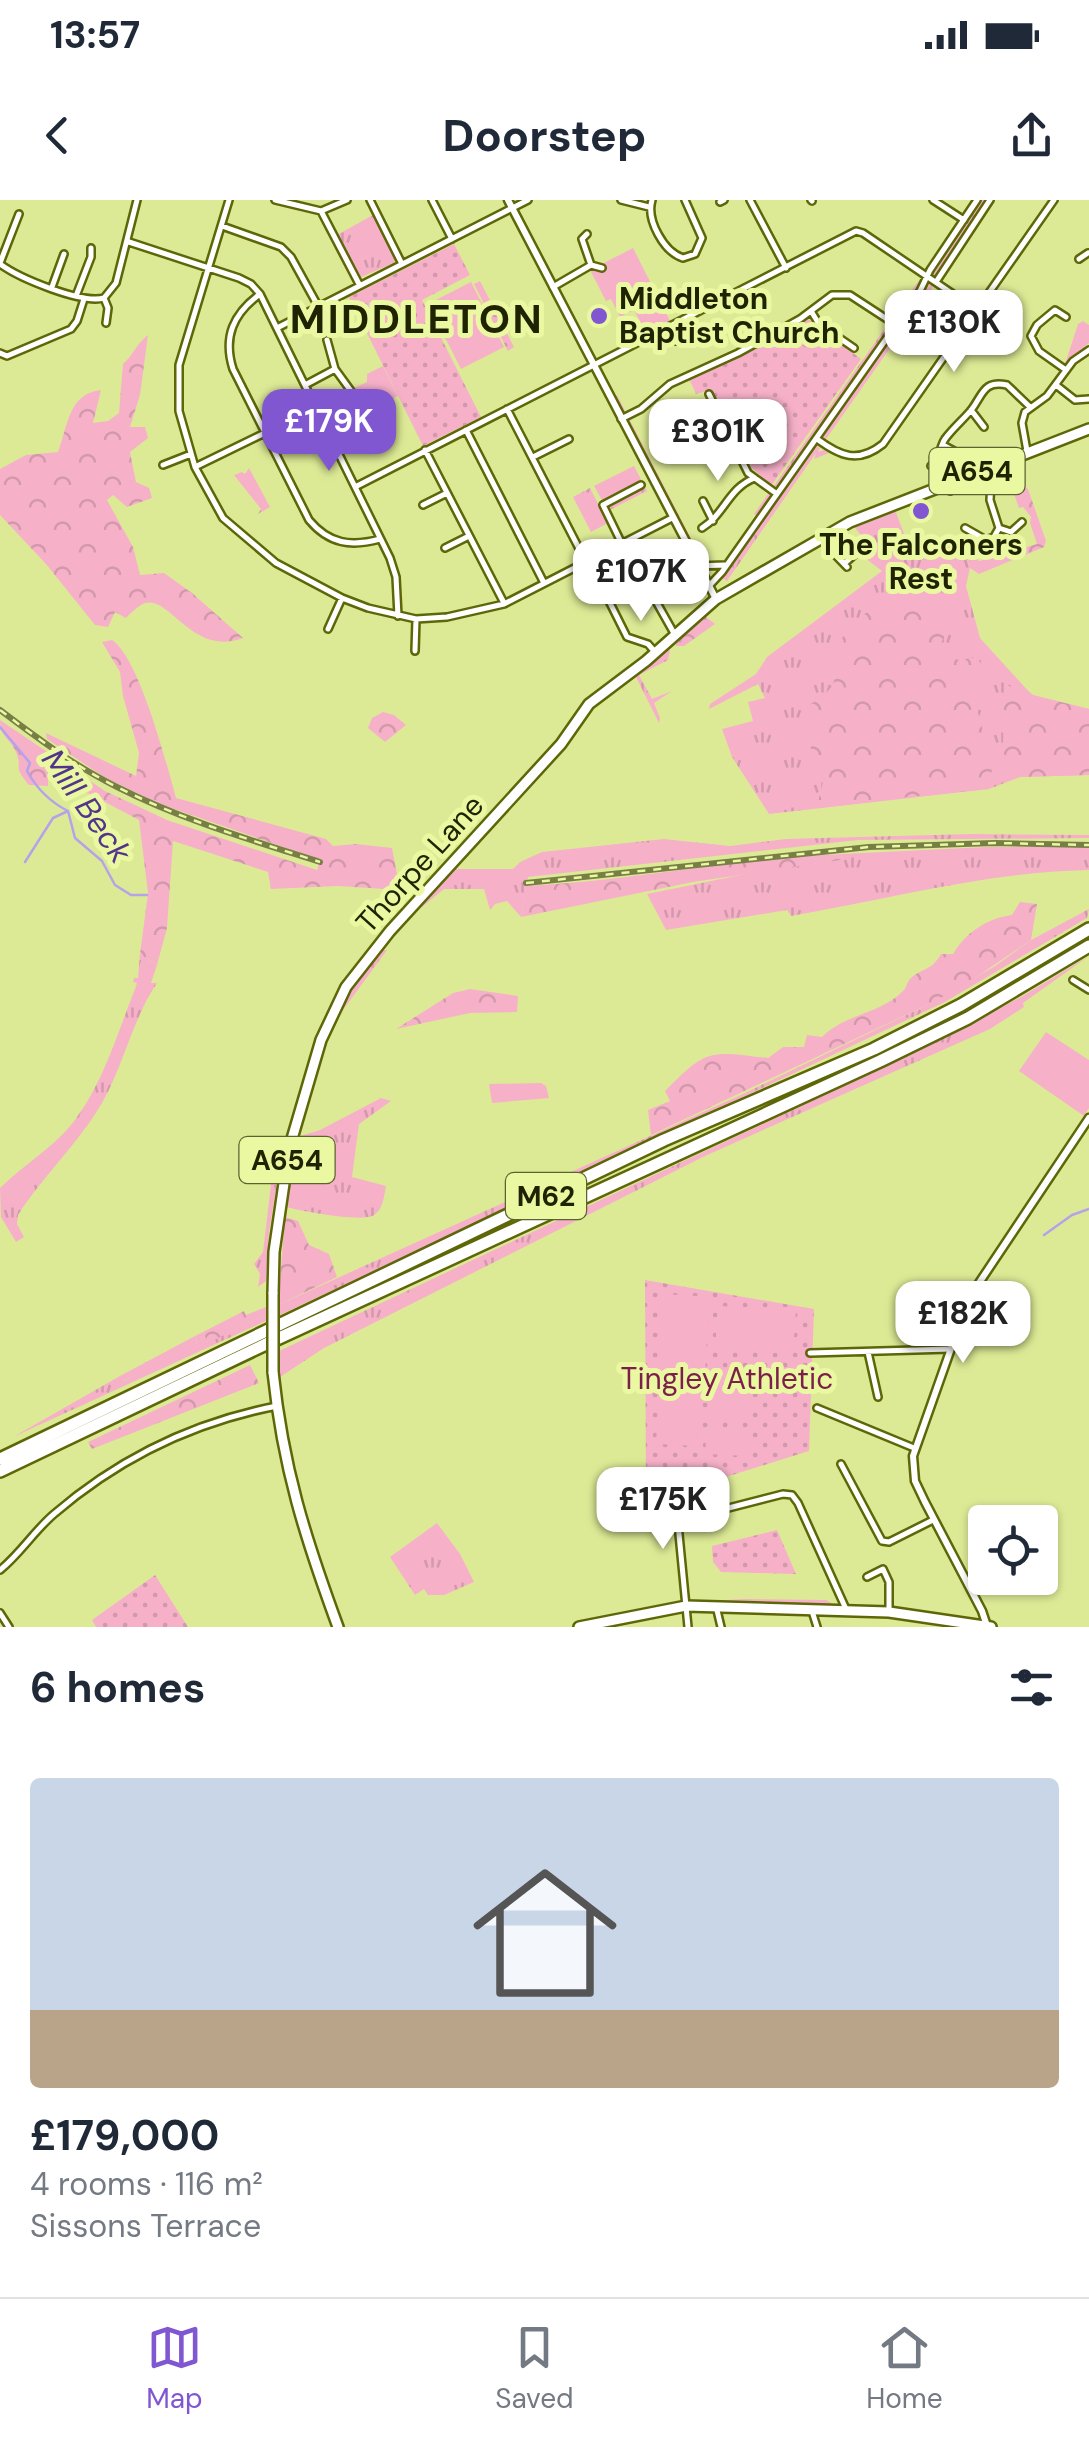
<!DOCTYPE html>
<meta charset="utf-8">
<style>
:root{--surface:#fff;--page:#f2f2f3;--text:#1f2937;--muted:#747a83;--line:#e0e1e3;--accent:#8157d1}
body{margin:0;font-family:"DM Sans",sans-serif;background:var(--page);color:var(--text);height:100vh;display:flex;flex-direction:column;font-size:38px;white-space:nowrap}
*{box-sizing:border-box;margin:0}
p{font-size:32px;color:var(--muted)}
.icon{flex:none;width:55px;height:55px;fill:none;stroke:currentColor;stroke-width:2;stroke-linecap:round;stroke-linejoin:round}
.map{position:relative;height:1427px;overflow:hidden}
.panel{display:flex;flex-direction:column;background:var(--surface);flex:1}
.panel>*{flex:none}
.fabs{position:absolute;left:968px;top:1305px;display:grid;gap:20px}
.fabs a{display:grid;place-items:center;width:90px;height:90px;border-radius:10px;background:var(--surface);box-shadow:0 2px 8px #0004;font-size:50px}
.price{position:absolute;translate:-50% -85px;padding:0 22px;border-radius:20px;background:#fff;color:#222;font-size:32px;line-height:65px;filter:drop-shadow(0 2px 5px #0008)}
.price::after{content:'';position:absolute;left:50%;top:60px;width:30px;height:22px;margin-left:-15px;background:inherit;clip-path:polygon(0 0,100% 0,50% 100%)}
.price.selected{background:var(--accent);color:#fff}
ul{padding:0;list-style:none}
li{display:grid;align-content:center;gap:20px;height:530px;padding:0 30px}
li+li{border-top:2px solid var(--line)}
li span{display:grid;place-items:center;height:310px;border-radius:10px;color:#555}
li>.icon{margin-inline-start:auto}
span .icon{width:180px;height:180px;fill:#fffc;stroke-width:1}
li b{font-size:42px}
h2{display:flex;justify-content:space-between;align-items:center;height:120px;padding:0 30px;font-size:42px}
.status{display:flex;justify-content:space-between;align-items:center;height:70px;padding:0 50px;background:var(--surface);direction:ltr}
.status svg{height:28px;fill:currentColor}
header{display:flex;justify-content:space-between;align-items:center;height:130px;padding:0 30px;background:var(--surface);font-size:45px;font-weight:700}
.menu{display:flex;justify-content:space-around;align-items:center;height:140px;border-top:2px solid var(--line);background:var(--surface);font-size:28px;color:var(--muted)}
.menu a{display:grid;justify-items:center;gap:5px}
.menu .selected{color:var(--accent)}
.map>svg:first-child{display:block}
.grass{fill:url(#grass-tufts)}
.forest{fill:url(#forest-crowns)}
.park{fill:url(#park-dots)}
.garden{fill:#f6b1c9}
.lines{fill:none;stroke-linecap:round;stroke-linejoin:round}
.stream{stroke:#b5a2ea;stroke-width:2.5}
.minor-casing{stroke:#5e6707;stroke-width:10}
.tertiary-casing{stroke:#5e6707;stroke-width:11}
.primary-casing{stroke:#5e6707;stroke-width:14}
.motorway-casing{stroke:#5e6707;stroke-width:16}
.minor{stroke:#fff;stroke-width:5}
.tertiary{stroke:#fff;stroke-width:6}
.primary{stroke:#fff;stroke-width:9}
.motorway{stroke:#fff;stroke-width:11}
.rail-casing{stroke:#777f45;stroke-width:6}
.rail{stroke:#eaf8a2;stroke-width:2.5;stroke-dasharray:8;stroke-linecap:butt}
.primary-bridge-casing{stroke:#5e6707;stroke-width:14;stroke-linecap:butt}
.primary-bridge{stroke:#fff;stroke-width:9}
.poi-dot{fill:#8157d1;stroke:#eaf8a2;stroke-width:4}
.labels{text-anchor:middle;stroke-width:10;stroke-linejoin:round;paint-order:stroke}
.shield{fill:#eaf8a2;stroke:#5c6331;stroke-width:2.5}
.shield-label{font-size:28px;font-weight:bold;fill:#1f2301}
.poi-label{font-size:30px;font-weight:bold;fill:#1f2301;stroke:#eaf8a2;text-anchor:start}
.street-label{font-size:30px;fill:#1f2301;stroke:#eaf8a2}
.park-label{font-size:30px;fill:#7c1f4b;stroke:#eaf8a2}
.water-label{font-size:32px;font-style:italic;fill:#523588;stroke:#eaf8a2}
.district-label{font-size:40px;font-weight:bold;letter-spacing:2.5px;fill:#1f2301;stroke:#eaf8a2}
</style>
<div class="status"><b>13:57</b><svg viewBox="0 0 49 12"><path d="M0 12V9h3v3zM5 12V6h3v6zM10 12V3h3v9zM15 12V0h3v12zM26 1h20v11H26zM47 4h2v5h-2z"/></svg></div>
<header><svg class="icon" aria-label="back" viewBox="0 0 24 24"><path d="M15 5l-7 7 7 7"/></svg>Doorstep<svg class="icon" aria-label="share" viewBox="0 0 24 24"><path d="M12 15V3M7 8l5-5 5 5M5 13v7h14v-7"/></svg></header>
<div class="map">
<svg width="1089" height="1427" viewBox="0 0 1089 1427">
<defs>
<pattern id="grass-tufts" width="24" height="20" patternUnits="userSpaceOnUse" patternTransform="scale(2.5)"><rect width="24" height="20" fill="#f6b1c9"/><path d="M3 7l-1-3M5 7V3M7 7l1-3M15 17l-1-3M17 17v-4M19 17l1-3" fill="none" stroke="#d298ab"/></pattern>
<pattern id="forest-crowns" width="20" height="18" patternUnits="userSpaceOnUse" patternTransform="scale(2.5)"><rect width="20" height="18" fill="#f6b1c9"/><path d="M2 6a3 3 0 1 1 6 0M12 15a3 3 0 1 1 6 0" fill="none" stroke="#d298ab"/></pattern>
<pattern id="park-dots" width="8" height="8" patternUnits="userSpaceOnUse" patternTransform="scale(2.5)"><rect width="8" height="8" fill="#f6b1c9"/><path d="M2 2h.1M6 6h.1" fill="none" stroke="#d298ab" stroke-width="1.8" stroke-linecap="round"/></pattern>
</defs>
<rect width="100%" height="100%" fill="#ddea95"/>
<path class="grass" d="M980,0H988L935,78L933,74L938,63Z
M373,15L395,59L394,63L359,78L337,35Z
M919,80L913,97L757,316L754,314Z
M1083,121L1089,125V143L1065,164L1078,124Z
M383,166L398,196L364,213L354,188L367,182V174Z
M617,195L702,360V362L614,199Z
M815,245L820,248L818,252L824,250L829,253L814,259L816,253L727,381L722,378Z
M634,266L647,291L608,311L594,286Z
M249,268L270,307L258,314L261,309L234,275L242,272L245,274Z
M590,288L608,323L591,332L573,297Z
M894,307L912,355L923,351L927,356L941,357L964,351L970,368L966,386L980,438L1032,495L1089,509V575L1020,577L989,589L769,614L732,557L722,529L753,521L748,502L765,498L758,484L709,509L710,504L756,474L767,457L882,371L852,348L863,338L853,325Z
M666,447L670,450L668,460L639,475L652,499L672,491L654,503L660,518L659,523L636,477L618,485Z
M970,634L1089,635V638L858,640L528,677L521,717L507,701L495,704L490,710L484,689H444L422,707L420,705L454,669H513L520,662L542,652L664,639L730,646L786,639Z
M985,647H1089V670C987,672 890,699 791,716L787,710L666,730L647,694L770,669L841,660L842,654Z
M1089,709L1087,718L945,802L278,1116V1105L745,893L925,806L995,766L1031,740Z
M380,750H387L335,821L353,786Z
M140,754L157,765L151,783H157C132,820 124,865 102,903C78,944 43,976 18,1015L17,1024L24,1037L16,1042L1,1017L0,988C22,966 51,949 71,925C102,887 117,834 135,789L137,783L133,782L134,778H138Z
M1089,756L1023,803L1024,807L990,829L705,956L324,1148L280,1177L279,1151L912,854L1021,797Z
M381,898L391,901L359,924L352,977L386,986C384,997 383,1009 374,1015C363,1023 301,1011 286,1007L284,1002L297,937L320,930Z
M282,953L269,1032L266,1081L258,1087L260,1074L254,1064L263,1052L274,959Z
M266,1115V1121L13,1237L120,1176L124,1181L197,1143L195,1136L203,1132L208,1142Z
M437,1323L460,1354L474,1382L444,1395H428L424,1389L415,1395L390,1357Z
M744,1399L826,1400L835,1405L689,1402Z"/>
<path class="forest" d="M148,135L140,195L130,227H145L148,238L130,252L136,282L149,288L152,298L127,307L113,295L107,300L133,347L140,375L164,373L192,393L243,438C192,457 171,396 145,403C139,405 131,413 126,418L115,412L108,427L95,425L46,364L0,315V269L26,255L58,252C68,225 69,193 101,190L93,223L108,221L119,213L123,164C134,154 137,143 148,135Z
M1007,274L1028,289L1046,341L1044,347L979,374L970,368L964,351L959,359L949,353L934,359L923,351L959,337L979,361L1037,344L1030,323L1031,317L1023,307L1019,308Z
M907,395L946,434L939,446L941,455L959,460L978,457L984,474C963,509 989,516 981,544L993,563L989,589L817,606L823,582L802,523L809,505C851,484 829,458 846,431C859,412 886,403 907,395Z
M705,416L715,424L684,446H676V439Z
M112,440C139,457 167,565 176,598L326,639L333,646L356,644L392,648L400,690L338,686L271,689L268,672L173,641L167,728L157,765L140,754L148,693L139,620L48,572V586L29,585C12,565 23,569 16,552C10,538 0,537 0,520L105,591L167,620L317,670L320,660L157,603L104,577L47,539L46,533L136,576L139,553L123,496L120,472L102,442Z
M1004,485L1027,490L1033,495L1089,509V575L1020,577L1008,581L1003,546Z
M383,512L394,515L406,525L385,542L368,528L372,518Z
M842,654L841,660L693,682L521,717L526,686C632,681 736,658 842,654Z
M1020,702L1037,704L1031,740L963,786L925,806L651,935L648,910L670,901L665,891C707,848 709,851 768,858L783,847H804L807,835L822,837C846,813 881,814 903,791C907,787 907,781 911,778C924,767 931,771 941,754H953C966,732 988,718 1012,715Z
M470,789L518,796L517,812L470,813L396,829L453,793Z
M285,1017L298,1021L309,1045L329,1054L337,1077L278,1105Z
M266,1107V1115L208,1143L203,1132L244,1111L246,1115Z
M195,1136L197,1143L193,1149L123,1181L120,1176Z
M250,1165L259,1183L92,1249L88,1242Z"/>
<path class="park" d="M454,44L470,75L422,100L481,217L423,246L349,97Z
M480,81L514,147L508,151L474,84Z
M807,118L861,159L771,286L750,266L710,190L696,194L689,179L737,157Z
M645,1080L814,1109L809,1251L675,1293L646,1296Z
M777,1330L796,1374L721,1372L713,1362L712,1346Z
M155,1375L188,1427H96L92,1420Z"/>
<path class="garden" d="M633,48L670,121L646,133L634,110L620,117L611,99L606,101L590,70Z
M471,82L504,147L461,169L428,104Z
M930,84L933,87L826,239L822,236Z
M1046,832L1089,860V908L1084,916L1019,871Z
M541,883L546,886L549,898L492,903L489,884Z
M663,1094L709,1097L705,1176L659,1174Z
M718,1106L796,1110L793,1154L715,1149Z
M659,1188L699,1190L697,1246L656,1244Z
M708,1191L751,1193L750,1222L707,1220Z
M707,1227L749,1228L748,1256L705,1254Z"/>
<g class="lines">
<path class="stream" d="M0,527L30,563L27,571C37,589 50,602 68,611L75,638L102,661L115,685L131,695H147
M25,662L53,618L68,611
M1044,1035L1072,1015L1089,1009"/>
<defs>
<path id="minor" d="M229,0L179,165V211L195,267L223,318L276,363L342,398L368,408L416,419L447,417L504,404L672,318
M275,0L321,11L347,0
M370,0L402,64
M432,0L452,39
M621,0L649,7
M652,0C646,20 664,52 683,58L695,54L702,38L685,0
M750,0L786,68
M811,0L812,1
M933,0L964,20
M720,2L724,0
M321,11L359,84
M222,26L281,47L291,57L318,106
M129,42L239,78L251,84L260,94L390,358L396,377L398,416
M1079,59L1088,53
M0,63L19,14
M0,64C19,78 81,104 104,98
M591,65L602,68
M936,82L990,0
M52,87L64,54
M553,87L591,65L582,39L587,34
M260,94C233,114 223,137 233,169L309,320C329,344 351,347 380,339
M76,96L91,57V48
M104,98L116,83L137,0
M104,98L108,108L106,123
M811,111L819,124L854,148
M1066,117L1055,110L1037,125L1031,136L1039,151L1066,170
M669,127L676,141
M277,128L528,0
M0,153L7,156L71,129L77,121L84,99
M335,169L351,191L374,240
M305,185L335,169L327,140
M1056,185L1075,200L1089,199
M709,194L748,273L777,294
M507,209L586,362
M971,210L984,227
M621,219L641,209L670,184L738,153L800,119L832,95H850L896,125
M466,230L544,383
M817,239C840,256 858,264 883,244L1054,0
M943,245L954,251
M425,250L504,403
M1027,251L1022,223L1025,212L1047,196L1073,161L1089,150
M533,257L569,239
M163,265L191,254
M931,266C941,258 939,248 945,239C953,228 964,219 972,209C983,194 984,180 1007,185L1030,207
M195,267L316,208
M355,287L856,31L863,33L978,111
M950,291L960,287L957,281
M703,301L713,321
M423,305L447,293
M702,328C724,315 729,287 755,278
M965,328L986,340L994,337L999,328L990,300L991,282L987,270
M999,328L1011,332L1022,322
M820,339L847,367
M622,344L603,305L641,285
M445,348L469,336
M844,364L855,354
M696,366L725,365
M648,387L675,435
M708,387L722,372L920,91L930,70L977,0
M609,401L627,437L648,444L655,452
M328,429L342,398
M415,451L416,419
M1073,780L1089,790
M868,1152L878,1197
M810,1153L950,1149
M817,1208L914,1248
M841,1264L882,1341L889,1342L933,1320
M675,1293L688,1427
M678,1321L783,1294L792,1295L798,1303L846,1409
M0,1370C20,1354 34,1331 54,1314C118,1259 194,1222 277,1206
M867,1377L883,1369L889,1382V1411
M716,1406L721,1427
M812,1411L817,1427
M0,1413L9,1427"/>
<path id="tertiary" d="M508,0L716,399
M987,1426L982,1411L925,1302L915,1281L913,1256L960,1123L977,1086L1089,918"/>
<path id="primary" d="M273,1094L274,1052L289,949L321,840L346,787L390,731L561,544L589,504L646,461L716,399L850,322L1089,229
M273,1172C283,1268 305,1337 338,1427
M579,1427L686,1406L889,1412L991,1427"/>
<path id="motorway" d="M0,1259L664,940L874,849L961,805L1089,729
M0,1271L266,1144L880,861L968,818L1089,746"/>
</defs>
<use href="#minor" class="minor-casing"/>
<use href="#tertiary" class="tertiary-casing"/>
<use href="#primary" class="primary-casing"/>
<use href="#motorway" class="motorway-casing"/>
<use href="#minor" class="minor"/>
<use href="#tertiary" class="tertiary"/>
<use href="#primary" class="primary"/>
<use href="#motorway" class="motorway"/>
<defs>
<path id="rail" d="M0,510C37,538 75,566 117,587C182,620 251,640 320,662
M526,683L869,647L995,643L1089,645"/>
</defs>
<use href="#rail" class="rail-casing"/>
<use href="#rail" class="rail"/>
<defs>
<path id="primary-bridge" d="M273,1094V1172"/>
</defs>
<use href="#primary-bridge" class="primary-bridge-casing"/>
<use href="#primary-bridge" class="primary-bridge"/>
</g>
<g class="poi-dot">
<circle cx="599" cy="116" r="10"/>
<circle cx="921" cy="311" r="10"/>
</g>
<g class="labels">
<g class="shield">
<rect x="929.5" y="248" width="95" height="46" rx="8"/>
<rect x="239.5" y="937" width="95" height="46" rx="8"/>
<rect x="506" y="973" width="80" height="46" rx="8"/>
</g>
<g class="shield-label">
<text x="977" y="281">A654</text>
<text x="287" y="970">A654</text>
<text x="546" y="1006">M62</text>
</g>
<g class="poi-label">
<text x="619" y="109">Middleton<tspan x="619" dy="34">Baptist Church</tspan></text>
<text x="921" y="355" text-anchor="middle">The Falconers<tspan x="921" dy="34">Rest</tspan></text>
</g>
<g class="street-label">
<text transform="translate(420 664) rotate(-48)" y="10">Thorpe Lane</text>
</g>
<g class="park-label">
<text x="727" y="1189">Tingley Athletic</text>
</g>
<g class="water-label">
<text transform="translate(87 606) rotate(55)" y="11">Mill Beck</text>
</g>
<g class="district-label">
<text x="417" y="133">MIDDLETON</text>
</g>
</g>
</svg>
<div class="fabs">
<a><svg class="icon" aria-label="locate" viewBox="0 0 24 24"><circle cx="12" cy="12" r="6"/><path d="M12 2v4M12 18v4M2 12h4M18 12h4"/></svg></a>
</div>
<b class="price" style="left:954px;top:175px">£130K</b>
<b class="price selected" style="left:329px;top:274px">£179K</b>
<b class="price" style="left:718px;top:284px">£301K</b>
<b class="price" style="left:641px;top:424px">£107K</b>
<b class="price" style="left:963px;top:1166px">£182K</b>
<b class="price" style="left:663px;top:1352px">£175K</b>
</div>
<section class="panel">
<h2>6 homes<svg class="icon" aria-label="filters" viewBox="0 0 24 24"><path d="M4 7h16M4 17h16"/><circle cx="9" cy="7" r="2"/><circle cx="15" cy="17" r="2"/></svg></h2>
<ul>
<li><span style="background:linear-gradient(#c9d6e8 75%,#b9a48a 0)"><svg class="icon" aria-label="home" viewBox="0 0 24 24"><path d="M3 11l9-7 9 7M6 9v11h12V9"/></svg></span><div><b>£179,000</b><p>4 rooms · 116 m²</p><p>Sissons Terrace</p></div></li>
</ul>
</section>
<nav class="menu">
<a class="selected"><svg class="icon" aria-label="map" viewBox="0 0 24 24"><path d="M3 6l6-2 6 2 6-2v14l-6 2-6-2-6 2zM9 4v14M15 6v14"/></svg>Map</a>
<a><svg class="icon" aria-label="saved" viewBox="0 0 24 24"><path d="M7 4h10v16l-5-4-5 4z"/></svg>Saved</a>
<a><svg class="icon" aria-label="home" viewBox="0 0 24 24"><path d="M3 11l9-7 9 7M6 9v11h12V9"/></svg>Home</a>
</nav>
